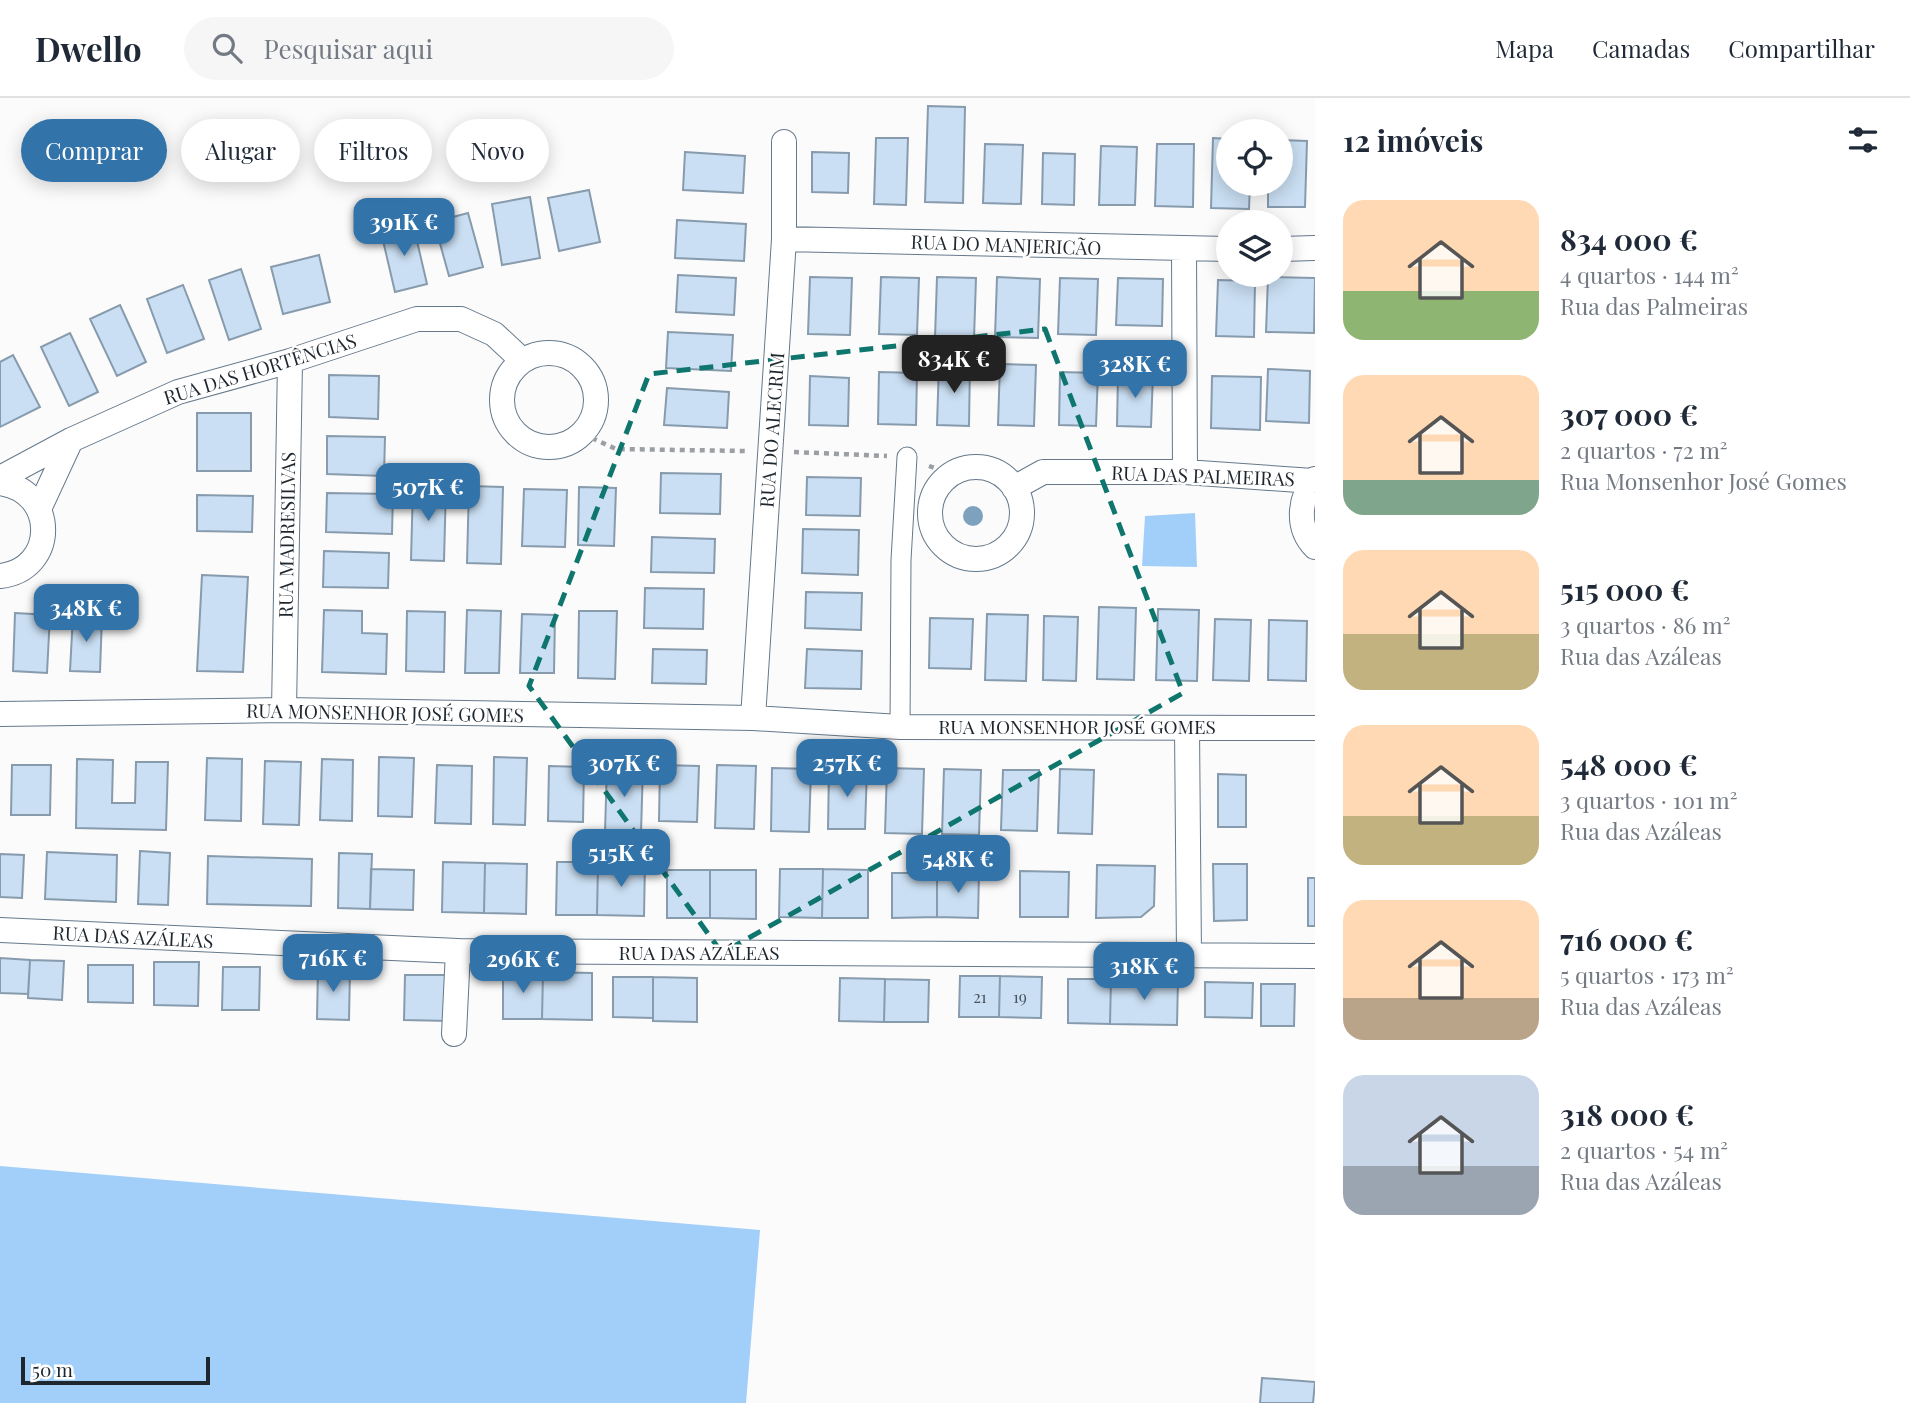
<!DOCTYPE html>
<html lang="pt">
<meta charset="utf-8">
<style>
:root{--surface:#fff;--page:#f6f6f7;--text:#1f2937;--muted:#747a83;--line:#e0e1e3;--accent:#3273a9}
body{margin:0;font-family:"Playfair Display",serif;background:var(--page);color:var(--text);height:100vh;display:flex;flex-direction:column;font-size:26px;white-space:nowrap}
*{box-sizing:border-box;margin:0}
p{font-size:23px;color:var(--muted)}
.icon{flex:none;width:38px;height:38px;fill:none;stroke:currentColor;stroke-width:2;stroke-linecap:round;stroke-linejoin:round}
.map{position:relative;flex:1;overflow:hidden}
.side{display:flex;flex-direction:column;background:var(--surface);width:595px}
.side>*{flex:none}
.hud{position:absolute;left:21px;top:21px;width:665px;height:63px;display:flex;gap:14px}
.buttons{position:absolute;left:1216px;top:21px;display:grid;gap:14px}
.buttons a{display:grid;place-items:center;width:77px;height:77px;border-radius:50%;background:var(--surface);box-shadow:0 4px 18px #0003;font-size:35px}
.scale{position:absolute;left:21px;bottom:18px;width:189px;box-sizing:border-box;padding-left:7px;border:4px solid #1e262e;border-top:0;font-size:19px;line-height:24px;white-space:nowrap;color:#1e262e;-webkit-text-stroke:5px #fff;paint-order:stroke}
.price{position:absolute;translate:-50% -60px;padding:0 16px;border-radius:14px;background:var(--accent);color:#fff;font-size:23px;line-height:46px;filter:drop-shadow(0 2px 4px #0008)}
.price::after{content:'';position:absolute;left:50%;top:42px;width:21px;height:16px;margin-left:-10px;background:inherit;clip-path:polygon(0 0,100% 0,50% 100%)}
.price.active{background:#222;color:#fff}
ul{padding:0;list-style:none}
li{display:flex;align-items:center;gap:21px;height:175px;padding:0 28px}
li span{display:grid;place-items:center;flex:none;width:196px;height:140px;border-radius:21px;color:#555}
li>.icon{margin-inline-start:auto}
span .icon{width:84px;height:84px;fill:#fffc;stroke-width:1}
li b{font-size:30px}
h2{display:flex;justify-content:space-between;align-items:center;height:84px;padding:0 28px;font-size:30px}
.pill{padding:0 24px;border-radius:32px;background:var(--surface);box-shadow:0 4px 18px #0003;font-size:24px;line-height:63px}
.pill.active{background:var(--accent);color:#fff}
header{display:flex;align-items:center;gap:42px;box-sizing:border-box;height:98px;padding:0 35px;background:var(--surface);border-bottom:2px solid var(--line)}
header strong{font-size:33px}
nav{display:flex;gap:38px;margin-inline-start:auto;font-size:24px}
.search{width:490px;height:63px;background:var(--page);display:flex;align-items:center;gap:18px;box-sizing:border-box;padding:0 24px;border-radius:38px;color:var(--muted);font-size:26px}
main{display:flex;flex:1;min-height:0}
.map>svg:first-child{display:block}
.green{fill:#a1cffa}
.building{fill:#cadff3;stroke:#879bad;stroke-width:2}
.lines{fill:none;stroke-linecap:round;stroke-linejoin:round}
.pedestrian-casing{stroke:#65788a;stroke-width:21}
.minor-casing{stroke:#65788a;stroke-width:26}
.path{stroke:#9b9ea2;stroke-width:4.5;stroke-dasharray:5 5;stroke-linecap:butt}
.pedestrian{stroke:#fff;stroke-width:19}
.minor{stroke:#fff;stroke-width:24}
.tree{fill:#7ea2bd}
.marked{fill:none;stroke:#0f766e;stroke-width:5;stroke-dasharray:14 9;stroke-linejoin:round}
.labels{text-anchor:middle;stroke-width:5;stroke-linejoin:round;paint-order:stroke}
.number-label{font-size:16px;fill:#49545f}
.street-label{font-size:19px;fill:#1e262e;stroke:#fff}
</style>
<header>
<strong>Dwello</strong>
<div class="search"><svg class="icon" aria-label="search" viewBox="0 0 24 24"><circle cx="10" cy="10" r="6"/><path d="M15 15l6 6"/></svg>Pesquisar aqui</div>
<nav><a>Mapa</a><a>Camadas</a><a>Compartilhar</a></nav>
</header>
<main>
<div class="map">
<svg width="1315" height="1305" viewBox="0 0 1315 1305">
<rect width="100%" height="100%" fill="#fbfbfb"/>
<path class="green" d="M1195,415L1197,469L1142,468L1145,418Z
M0,1068L760,1132L746,1305H0Z"/>
<path class="building" d="M928,8L965,9L963,105L925,104Z
M876,40H908L906,107L874,106Z
M1213,40L1228,41V86H1250L1249,111L1211,110Z
M1281,42L1307,43L1305,109H1268V86H1281Z
M985,46L1023,47L1021,106L983,105Z
M1157,46H1194L1193,109L1155,108Z
M1101,48L1137,49L1135,107H1099Z
M685,54L745,58L743,95L683,92Z
M812,54L849,55L848,95L812,94Z
M1043,55L1075,56L1074,107L1042,106Z
M589,92L600,144L559,153L548,100Z
M530,99L540,160L502,167L492,106Z
M468,115L483,169L449,178L434,124Z
M677,122L746,126L744,163L675,160Z
M413,126L427,186L395,194L381,134Z
M319,157L330,204L283,216L271,169Z
M241,171L261,231L229,242L209,182Z
M678,177L736,180L734,217L676,214Z
M810,179L852,180L850,237L808,236Z
M881,179L919,180L917,237L879,236Z
M937,179L976,180L974,241L935,240Z
M997,179L1040,181L1038,240L995,239Z
M1268,179L1315,180L1314,235L1266,234Z
M1060,180L1098,181L1096,237L1058,236Z
M1118,180L1163,181L1162,228L1116,227Z
M1218,182L1255,183L1254,239L1216,238Z
M183,187L204,241L167,255L147,201Z
M120,207L146,264L117,278L90,221Z
M668,234L733,237L731,273L666,270Z
M70,235L98,294L69,308L41,249Z
M13,257L40,309L0,329V264Z
M939,266H970L969,328L937,327Z
M1000,266L1036,267L1034,328L998,327Z
M1268,271L1310,273L1309,325L1266,323Z
M879,274L917,275L916,327L878,326Z
M1060,274L1098,275L1096,328L1059,327Z
M1118,276H1153L1151,329L1117,328Z
M329,277L379,278L378,321L329,319Z
M810,278L849,280L848,328L809,327Z
M1212,278L1261,279L1260,332L1211,330Z
M667,290L729,294L727,330L664,327Z
M197,315H251V373H197Z
M327,338L385,339L384,378L327,376Z
M661,375L721,376L720,416L660,415Z
M807,379L861,380L860,418L806,417Z
M413,387L446,388L444,463L411,462Z
M469,388L503,389L501,466L467,465Z
M579,389L616,390L614,448L578,447Z
M524,391L567,392L565,449L522,448Z
M327,395L393,396L392,436L326,434Z
M197,397L253,398L252,434L197,433Z
M803,431L859,432L858,477L802,475Z
M652,439L715,441L714,475L651,474Z
M324,453L389,455L388,490L323,489Z
M202,477L248,479L243,574L197,573Z
M645,490L704,491L703,531L644,530Z
M806,494L862,495L861,532L805,530Z
M1099,509L1136,510L1134,582L1097,581Z
M1158,511L1199,512L1197,583L1156,582Z
M324,512L362,513V535L387,536L386,576L322,574Z
M467,512L501,513L499,575H465Z
M407,513L445,514L444,574L406,573Z
M579,513H617L615,581L578,580Z
M15,515L50,517L47,575L13,573Z
M522,516L555,517L554,575H520Z
M987,516L1028,517L1026,583L985,582Z
M73,517L102,518L100,574L70,573Z
M1044,518L1078,519L1076,583L1043,582Z
M930,520L973,521L971,571L929,570Z
M1215,521L1251,522L1249,583L1213,582Z
M1269,522L1307,523L1306,583L1268,582Z
M653,551L707,552L706,586L652,585Z
M807,551L862,553L861,591L805,590Z
M379,659L414,660L412,719L378,718Z
M494,659L527,660L525,727L493,726Z
M207,660L242,661L241,723L205,722Z
M77,661L113,662L112,705H135L136,664H168L166,732L76,730Z
M322,661L353,662L352,723L320,722Z
M265,663L301,664L299,727L263,726Z
M12,667H51L50,717H11Z
M437,667L472,668L471,726L435,725Z
M607,667L643,668L641,735L605,734Z
M660,667L699,668L697,724L659,723Z
M717,667L756,668L754,731L715,730Z
M549,668L584,669L583,724L548,723Z
M772,670L811,671L809,734L771,733Z
M829,670L867,671L865,731H828Z
M887,670L924,671L922,736L885,735Z
M944,671L981,672L979,737L942,736Z
M1060,671L1094,672L1092,736L1058,735Z
M1003,672H1039L1037,733L1001,732Z
M1218,676L1246,677V729H1218Z
M140,753L170,755L168,807L138,806Z
M47,754L117,757L116,804L45,801Z
M339,755L372,756L370,811L338,810Z
M0,756L24,757L22,800L0,799Z
M208,758L312,761L311,808L207,806Z
M443,764L485,765L484,815L442,814Z
M557,764H598L597,817H556Z
M598,764L645,765L644,818L597,817Z
M485,765L527,766L526,816L484,815Z
M1213,766H1247V822L1214,823Z
M1097,767L1155,768L1154,808L1141,819L1096,820Z
M371,771L414,772L413,812L370,811Z
M780,771H823L822,820L779,819Z
M823,771L868,772V820H822Z
M667,772H710V820H667Z
M710,772H756V821L710,820Z
M1020,773L1069,774L1068,819H1020Z
M892,775H937V819L892,820Z
M937,775H979L978,820L937,819Z
M1308,780H1315V828H1308Z
M0,860L30,862L28,896L0,895Z
M30,862L64,863L62,902L28,900Z
M154,864H199L198,908L154,907Z
M88,867H133V905L88,904Z
M223,869H260L259,912H222Z
M318,870L350,871L349,922L317,921Z
M503,874H543L542,921H503Z
M543,874L592,875V922L542,921Z
M405,877H449V923L404,922Z
M960,878H1000L999,919H959Z
M1000,878L1042,879L1041,920L999,919Z
M613,879H653V920L613,919Z
M653,879L697,880V924L653,923Z
M840,880L885,881L884,924L839,923Z
M885,881L929,882L928,924H884Z
M1068,881H1111L1110,926L1068,925Z
M1111,881L1178,882L1177,927L1110,926Z
M1205,884L1253,885L1252,920L1205,919Z
M1261,886H1295L1294,928H1261Z
M1262,1280L1315,1284L1313,1305H1260Z"/>
<g class="lines">
<defs>
<path id="pedestrian" d="M900,629L901,462L907,359"/>
<path id="minor" d="M784,141L1228,151
M1184,151L1185,374
M1281,151L1315,150
M502 302a47 47 0 1 1 94 0a47 47 0 1 1-94 0Z
M930 415a46 46 0 1 1 92 0a46 46 0 1 1-92 0Z
M0,380L71,342L178,294L290,263L417,221H461L494,236L522,262
M1315,381C1299,400 1296,430 1315,449
M0,385C58,393 57,472 0,478
M1014,390L1043,374H1185L1313,383
M39,411L71,342
M284,612L290,263
M0,616L284,612L753,620L900,629L1315,630
M753,620L784,141V44
M1187,630L1189,857
M0,832L458,853L1315,858
M454,936L458,853"/>
</defs>
<use href="#pedestrian" class="pedestrian-casing"/>
<use href="#minor" class="minor-casing"/>
<path class="path" d="M583,336L616,351L747,353
M794,354L887,358
M929,368L951,376"/>
<use href="#pedestrian" class="pedestrian"/>
<use href="#minor" class="minor"/>
</g>
<circle class="tree" cx="973" cy="418" r="10"/>
<path class="marked" d="M1045,231L1183,595L722,855L529,588L649,276Z"/>
<g class="labels">
<g class="number-label">
<text x="980" y="905">21</text>
<text x="1020" y="905">19</text>
</g>
<g class="street-label">
<text transform="translate(1006 147) rotate(2)" y="7">RUA DO MANJERICÃO</text>
<text transform="translate(260 271) rotate(-17)" y="7">RUA DAS HORTÊNCIAS</text>
<text transform="translate(772 332) rotate(-86)" y="7">RUA DO ALECRIM</text>
<text transform="translate(1203 378) rotate(2)" y="7">RUA DAS PALMEIRAS</text>
<text transform="translate(287 437) rotate(-89)" y="7">RUA MADRESILVAS</text>
<text transform="translate(385 615) rotate(1)" y="7">RUA MONSENHOR JOSÉ GOMES</text>
<text x="1077" y="636">RUA MONSENHOR JOSÉ GOMES</text>
<text transform="translate(133 839) rotate(3)" y="7">RUA DAS AZÁLEAS</text>
<text x="699" y="862">RUA DAS AZÁLEAS</text>
</g>
</g>
</svg>
<div class="buttons">
<a><svg class="icon" aria-label="locate" viewBox="0 0 24 24"><circle cx="12" cy="12" r="6"/><path d="M12 2v4M12 18v4M2 12h4M18 12h4"/></svg></a>
<a><svg class="icon" aria-label="layers" viewBox="0 0 24 24"><path d="M12 4l9 5-9 5-9-5zM3 14l9 5 9-5"/></svg></a>
</div>
<div class="scale">50 m</div>
<b class="price" style="left:404px;top:160px">391K €</b>
<b class="price active" style="left:954px;top:297px">834K €</b>
<b class="price" style="left:1135px;top:302px">328K €</b>
<b class="price" style="left:428px;top:425px">507K €</b>
<b class="price" style="left:86px;top:546px">348K €</b>
<b class="price" style="left:624px;top:701px">307K €</b>
<b class="price" style="left:847px;top:701px">257K €</b>
<b class="price" style="left:621px;top:791px">515K €</b>
<b class="price" style="left:958px;top:797px">548K €</b>
<b class="price" style="left:333px;top:896px">716K €</b>
<b class="price" style="left:523px;top:897px">296K €</b>
<b class="price" style="left:1144px;top:904px">318K €</b>
<div class="hud">
<a class="pill active">Comprar</a>
<a class="pill">Alugar</a>
<a class="pill">Filtros</a>
<a class="pill">Novo</a>
</div>
</div>
<section class="side">
<h2>12 imóveis<svg class="icon" aria-label="filters" viewBox="0 0 24 24"><path d="M4 7h16M4 17h16"/><circle cx="9" cy="7" r="2"/><circle cx="15" cy="17" r="2"/></svg></h2>
<ul>
<li><span style="background:linear-gradient(#ffd9b3 65%,#8fb573 0)"><svg class="icon" aria-label="home" viewBox="0 0 24 24"><path d="M3 11l9-7 9 7M6 9v11h12V9"/></svg></span><div><b>834 000 €</b><p>4 quartos · 144 m²</p><p>Rua das Palmeiras</p></div></li>
<li><span style="background:linear-gradient(#ffd9b3 75%,#7fa58c 0)"><svg class="icon" aria-label="home" viewBox="0 0 24 24"><path d="M3 11l9-7 9 7M6 9v11h12V9"/></svg></span><div><b>307 000 €</b><p>2 quartos · 72 m²</p><p>Rua Monsenhor José Gomes</p></div></li>
<li><span style="background:linear-gradient(#ffd9b3 60%,#c2b280 0)"><svg class="icon" aria-label="home" viewBox="0 0 24 24"><path d="M3 11l9-7 9 7M6 9v11h12V9"/></svg></span><div><b>515 000 €</b><p>3 quartos · 86 m²</p><p>Rua das Azáleas</p></div></li>
<li><span style="background:linear-gradient(#ffd9b3 65%,#c2b280 0)"><svg class="icon" aria-label="home" viewBox="0 0 24 24"><path d="M3 11l9-7 9 7M6 9v11h12V9"/></svg></span><div><b>548 000 €</b><p>3 quartos · 101 m²</p><p>Rua das Azáleas</p></div></li>
<li><span style="background:linear-gradient(#ffd9b3 70%,#b9a48a 0)"><svg class="icon" aria-label="home" viewBox="0 0 24 24"><path d="M3 11l9-7 9 7M6 9v11h12V9"/></svg></span><div><b>716 000 €</b><p>5 quartos · 173 m²</p><p>Rua das Azáleas</p></div></li>
<li><span style="background:linear-gradient(#c9d6e8 65%,#9aa5b1 0)"><svg class="icon" aria-label="home" viewBox="0 0 24 24"><path d="M3 11l9-7 9 7M6 9v11h12V9"/></svg></span><div><b>318 000 €</b><p>2 quartos · 54 m²</p><p>Rua das Azáleas</p></div></li>
</ul>
</section>
</main>
